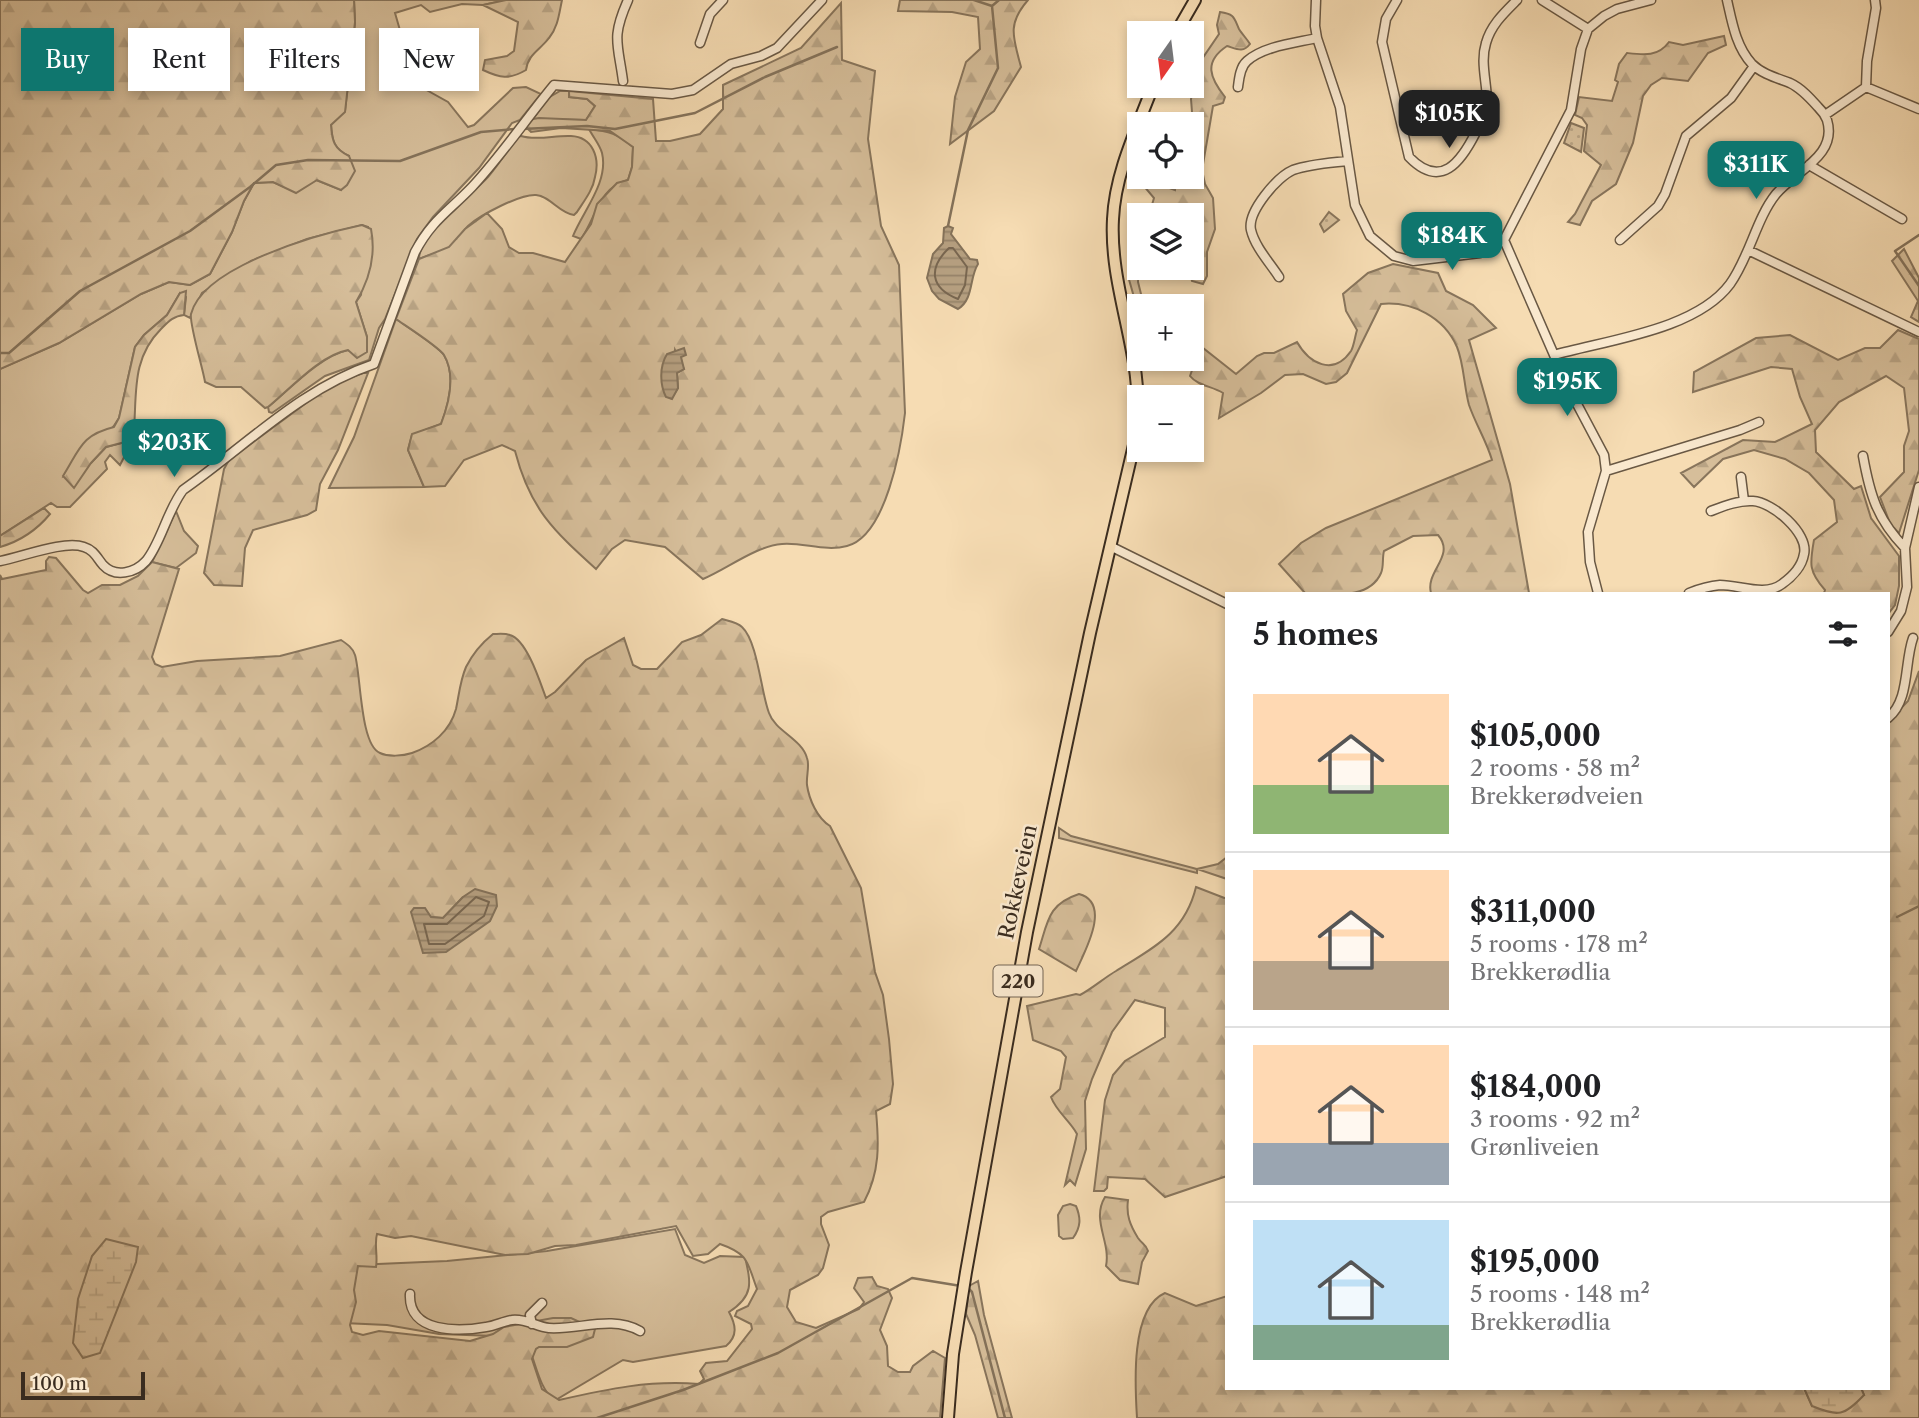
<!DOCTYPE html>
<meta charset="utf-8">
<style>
:root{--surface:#fff;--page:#f6f6f6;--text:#202124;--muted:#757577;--line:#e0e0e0;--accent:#0f766e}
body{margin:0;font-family:"Libre Caslon Text",serif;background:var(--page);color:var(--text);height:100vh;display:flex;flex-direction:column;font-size:26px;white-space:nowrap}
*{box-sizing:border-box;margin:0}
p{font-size:23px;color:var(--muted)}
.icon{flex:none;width:38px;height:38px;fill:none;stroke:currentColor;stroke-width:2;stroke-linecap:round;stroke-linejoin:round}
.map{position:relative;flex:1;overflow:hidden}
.sheet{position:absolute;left:1225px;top:592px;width:665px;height:798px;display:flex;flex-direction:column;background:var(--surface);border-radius:0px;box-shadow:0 4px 10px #0003}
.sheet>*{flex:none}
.guide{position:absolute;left:21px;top:28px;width:665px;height:63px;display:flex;gap:14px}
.needle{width:46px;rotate:194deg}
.tools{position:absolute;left:1127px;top:21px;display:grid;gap:14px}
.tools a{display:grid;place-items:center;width:77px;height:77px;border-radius:0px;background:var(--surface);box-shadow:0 4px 10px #0003;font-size:35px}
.scale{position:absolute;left:21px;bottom:18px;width:124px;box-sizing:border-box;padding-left:7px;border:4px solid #3a2c1f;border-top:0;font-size:19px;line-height:24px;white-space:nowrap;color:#3a2c1f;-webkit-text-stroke:5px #f9e8ce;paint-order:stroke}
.price{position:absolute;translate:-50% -60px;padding:0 16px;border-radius:14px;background:var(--accent);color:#fff;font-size:23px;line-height:46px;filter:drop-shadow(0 2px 4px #0008)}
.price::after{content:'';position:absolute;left:50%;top:42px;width:21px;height:16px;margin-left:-10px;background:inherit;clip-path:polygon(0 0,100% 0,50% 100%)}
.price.current{background:#222;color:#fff}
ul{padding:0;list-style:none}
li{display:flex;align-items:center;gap:21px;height:175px;padding:0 28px}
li+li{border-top:2px solid var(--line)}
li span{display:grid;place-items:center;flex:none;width:196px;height:140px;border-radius:0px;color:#555}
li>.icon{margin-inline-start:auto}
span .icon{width:84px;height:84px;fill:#fffc;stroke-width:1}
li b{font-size:30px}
h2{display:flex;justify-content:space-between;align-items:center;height:84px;padding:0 28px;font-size:30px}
.pill{padding:0 24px;border-radius:0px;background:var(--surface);box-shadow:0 4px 10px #0003;font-size:24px;line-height:63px}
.pill.current{background:var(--accent);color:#fff}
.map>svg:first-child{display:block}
.grass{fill:#d6be9a;stroke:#88755c;stroke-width:2}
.forest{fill:url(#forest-firs);stroke:#88755c;stroke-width:2;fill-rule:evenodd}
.wetland{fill:url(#wetland-marsh);stroke:#88755c;stroke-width:2}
.park{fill:url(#park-dots);stroke:#88755c;stroke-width:2}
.water{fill:url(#water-rules);stroke:#84725a;stroke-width:2}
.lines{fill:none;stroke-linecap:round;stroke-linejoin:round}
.shore{stroke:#786650;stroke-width:2}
.stream{stroke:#84725a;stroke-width:2.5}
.minor-casing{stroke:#695844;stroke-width:11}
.major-casing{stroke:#3a2c1f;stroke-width:14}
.minor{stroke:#f9e8ce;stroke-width:8}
.major{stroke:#f6dcb3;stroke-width:10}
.labels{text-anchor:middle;stroke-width:5;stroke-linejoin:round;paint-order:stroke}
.shield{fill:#f9e8ce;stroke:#736454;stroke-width:2}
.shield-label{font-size:19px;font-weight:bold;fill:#3a2c1f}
.street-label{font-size:21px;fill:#3a2c1f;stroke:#f9e8ce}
</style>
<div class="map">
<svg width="1919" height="1418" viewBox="0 0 1919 1418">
<defs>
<pattern id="forest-firs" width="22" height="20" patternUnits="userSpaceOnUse" patternTransform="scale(1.75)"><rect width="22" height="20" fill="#d6be9a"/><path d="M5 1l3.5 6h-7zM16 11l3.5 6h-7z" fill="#b8a384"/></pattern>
<pattern id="wetland-marsh" width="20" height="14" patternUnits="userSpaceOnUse" patternTransform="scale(1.75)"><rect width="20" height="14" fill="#d6be9a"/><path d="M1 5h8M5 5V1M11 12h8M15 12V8" fill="none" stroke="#b8a384"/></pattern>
<pattern id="park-dots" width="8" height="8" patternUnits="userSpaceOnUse" patternTransform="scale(1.75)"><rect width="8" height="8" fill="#d6be9a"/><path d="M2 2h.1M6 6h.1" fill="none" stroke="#b8a384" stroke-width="1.8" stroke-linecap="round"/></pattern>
<pattern id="water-rules" width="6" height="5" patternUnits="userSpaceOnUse" patternTransform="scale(1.75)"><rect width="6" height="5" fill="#b6a081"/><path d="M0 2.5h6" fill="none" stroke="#958369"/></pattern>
</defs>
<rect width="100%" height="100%" fill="#f6dcb3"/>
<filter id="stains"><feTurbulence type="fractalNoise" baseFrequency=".00286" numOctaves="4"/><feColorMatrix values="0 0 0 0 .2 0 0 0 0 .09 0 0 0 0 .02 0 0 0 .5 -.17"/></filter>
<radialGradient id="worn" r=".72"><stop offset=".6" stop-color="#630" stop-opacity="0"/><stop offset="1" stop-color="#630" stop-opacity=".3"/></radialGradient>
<path class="grass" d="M354,0H506L483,5L462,4L430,12L421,5L395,13L410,65L416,78L423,88L448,102L468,127L474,125L513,88L526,87L541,94L520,120L512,123L479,168L433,217L417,239L385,319L379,328L369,360L325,376L272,413L269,412L268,407C290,389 320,356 348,350L352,352L367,337L356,302L361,295L368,227L362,225L307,239L251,261L202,293L190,318L184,315L186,297L180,293L167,315L144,335L135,347L119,418C107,441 79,451 64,476L91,463L106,447L133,440L120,465L110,455L105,462L107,469L70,507H57L51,503L0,536V369L59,343L141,294L169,282L190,285L210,274L232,232L244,201L254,183L273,182L296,192L316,180L341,190L349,156C334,149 332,141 331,124L345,111L355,23Z
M560,91H569L570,97L587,99L595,106L586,120L533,119L548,98Z
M589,129C609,131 618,134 633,147L632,167L628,180C599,187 596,218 581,239L573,236C583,211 609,182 602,153C600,145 593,137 589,129Z
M521,136C537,141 555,135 571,136C593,137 600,158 595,177C593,190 584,201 577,212L574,215C559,213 550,196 536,195C520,194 480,215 468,226C461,233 458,242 450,247C441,252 429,255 419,259C420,228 469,198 488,177C499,164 508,150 517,137Z
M396,319C406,326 439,347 444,355C456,375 449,403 441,424L412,435L408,450L424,487L329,488L354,437Z
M176,511L184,531L198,546L196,553L176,568L152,562Z
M1059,828L1071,836L1197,869V873L1059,838Z
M1070,1204L1076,1206C1081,1218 1081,1227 1073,1238L1063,1239L1059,1236L1058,1215L1063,1206Z
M675,1229L685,1255L704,1263L720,1256L745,1257C751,1283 754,1296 729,1312C736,1325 738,1336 726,1346L633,1362L623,1360L554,1401C538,1385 537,1366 528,1346L494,1336L439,1334L387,1325L300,1321L309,1267L447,1261L547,1251Z"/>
<path class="forest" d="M0,0H354L355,22L345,112L331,125C332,141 334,149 349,156L355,171L347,185L341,190L317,180L296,193L273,182L254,183L244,201L232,232L210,274L190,285L169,282L141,294L59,343L0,369Z
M506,0H562C559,14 558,27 549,38C540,50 528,54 526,70C509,80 500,78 483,70L485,60L507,56L514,51L518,22L483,5Z
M900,0H1028C1007,24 1013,37 1021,67L994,111L950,144L955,97L966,62L980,49L978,17L952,12L898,11Z
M841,3L842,60L875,71L868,139L881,226L899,265L905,413C901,448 886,536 847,546C825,552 803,542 782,544C756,546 727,569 703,579L665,547L625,540L612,549L596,569C553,530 530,509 515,451L502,445L464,460L445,486L424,487L408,450L412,434L441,424C449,403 456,375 444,355C439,347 406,326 396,319L419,259L449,247L465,229L487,213L502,229L509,247L519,253H533L565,262L591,224L597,204L617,183L628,180L632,167L633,147L610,131L561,128L531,132L527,128V124L533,119L539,118L586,120L595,106L587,99L569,97V91L653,99L656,141H670L700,134L723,109V85L801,48ZM675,350L684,369L677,373L678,388L671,399Z
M1220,12C1235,14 1234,18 1239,29C1242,34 1247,39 1250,44C1243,53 1237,49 1227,46C1203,62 1210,78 1225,97L1223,103L1213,106L1202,170L1205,184L1213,198L1215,229L1207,252V276L1203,284L1192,281L1189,268H1192V215H1170L1169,212L1165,215H1149L1154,198L1143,185L1145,177H1156L1161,185L1175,190L1176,177H1192L1194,138L1191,99L1200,62L1219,34L1217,25Z
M1724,36L1726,45L1708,53L1688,81L1662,78L1651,85L1643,96L1633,143L1616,184L1592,201L1580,225L1568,222L1575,214L1601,165L1584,151L1587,125L1582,118L1575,115L1579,97L1612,101L1618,82L1615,80L1619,64L1627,53C1644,55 1658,57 1669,42L1683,45Z
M362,225L371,229C376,255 370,279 356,302L367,337V352L357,358L348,350C320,355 290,389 268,407L265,408L241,387H216L205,382C203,369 189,323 191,314C203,266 319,234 362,225Z
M1904,249L1919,278V322L1911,317L1918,301L1892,261Z
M1139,250L1138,282L1142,298L1136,304L1128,276L1131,258Z
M1393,264L1438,273L1446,291L1473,305L1496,328L1469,340L1510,484L1529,593H1431C1425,571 1456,556 1438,535L1413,536L1384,551C1382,558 1384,567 1381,573C1369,601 1329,593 1305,593L1279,564L1301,543L1326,528L1492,460C1486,440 1476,425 1469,405C1464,387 1464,364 1457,347C1444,317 1412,301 1381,304L1347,373L1336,382L1326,384L1303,374L1285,375L1261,393L1219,418L1223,393C1212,386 1198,386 1190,376L1197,356L1203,348L1236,374L1257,356L1264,353H1274L1297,342C1309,363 1333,377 1351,351C1354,346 1355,336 1357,330L1346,311L1343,294L1368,273Z
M186,291L184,315C173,316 168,322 161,329C129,361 138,399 133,440L106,447L91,463L74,488L63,476C80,449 81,435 114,427L119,418L135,347L144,335L167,315L180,293Z
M1898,330L1919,339V470L1899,533L1891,526L1880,497L1904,472V446L1909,431L1904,388L1886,376L1839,402L1815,430L1816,452L1854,489L1861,486L1871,518L1899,556V586L1895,605L1888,614V593H1824L1825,590C1808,571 1810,563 1814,540L1837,522L1834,500L1809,473L1785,459L1754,450L1723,459L1694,487L1681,473L1743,440L1775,442L1812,424L1800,397L1792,369L1771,367L1693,392L1694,372L1756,338L1790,335L1838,360L1865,348H1880Z
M363,373H368L338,450L320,484L316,510L307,515L253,530L245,548L242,586L214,585L204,573L224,469L229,460L313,398L336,383Z
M44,508L50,514C36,531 21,541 0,547V536Z
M49,557L56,558L83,590L88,593L102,585H120L138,576L152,562L179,569L152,657L155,664L162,667L197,661L280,656L341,640C347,644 353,648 355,655C361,675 360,745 380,753C388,757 403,756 412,753C432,746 450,731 456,709C459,695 460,681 466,667C472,655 483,642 493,634C498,634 505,633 510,635C527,640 540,682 546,698L555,692L586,660L624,638L633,665L641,669H657L682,642L701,635L722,619C729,621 737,622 742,627C758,642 761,693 769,713C775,731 802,739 807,758C810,766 806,776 807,785C809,799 817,818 830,826L861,888L875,972L883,995L889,1039L893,1084L890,1104L876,1111C879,1144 880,1172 864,1202L828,1212L821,1217V1224L829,1245L823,1268L818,1275L790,1290L787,1307L796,1322L816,1328L859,1309L864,1302L854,1288L858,1278L872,1277L877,1286L888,1289L892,1298L880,1330L887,1346L888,1366L898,1372H910L913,1366L933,1351L945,1358L940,1418H0V575L2,579L46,570V561ZM463,897L424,953L431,917L443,918ZM676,1226L693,1256L708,1254L720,1244C749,1254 747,1262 757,1289L748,1306L737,1311L735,1316L751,1324L752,1329L727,1361L706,1363L700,1371L704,1379L699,1384C649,1380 608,1389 559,1400L542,1389L532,1359L536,1349L539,1347H567L593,1337L595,1329L571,1318H553L504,1327L493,1334L470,1341L379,1331L363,1335L352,1332L350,1325L356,1302L354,1290L358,1266L376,1267C378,1256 374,1244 377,1234L395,1238L411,1236L505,1255L528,1254L555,1246L576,1245Z
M1919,671V1418H1137C1135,1386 1130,1308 1165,1293L1196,1306L1227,1296V1388H1804L1812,1406L1864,1395L1861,1388H1888V722L1908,701Z
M1227,857V879L1197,869L1218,864Z
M1196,887L1227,899V1176L1165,1197L1145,1179L1108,1177L1107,1188L1104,1191H1094L1105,1100L1113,1075L1125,1061L1165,1037V1008L1135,1000L1112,1032L1092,1079L1085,1101L1086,1149L1075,1185L1070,1180L1065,1185L1077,1134C1070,1121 1056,1111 1051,1097L1060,1089L1066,1057L1061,1051L1033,1040L1027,1006L1076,994L1080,995C1093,988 1104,978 1116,971C1153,948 1185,933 1196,887Z
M1079,894C1112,903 1085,951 1076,971L1039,949C1048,921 1048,904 1079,894Z
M1105,1197L1128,1200C1126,1215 1130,1225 1138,1238C1142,1244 1146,1244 1148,1251L1142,1262L1138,1284L1120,1280L1106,1266C1111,1242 1091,1220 1105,1197Z
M978,1281L984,1315L1012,1418H998L975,1335L966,1314L969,1286Z"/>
<path class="wetland" d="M106,1239L138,1247L136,1262L100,1353L83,1358L73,1343L78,1299L92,1256Z
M1804,1388H1861L1864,1395C1844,1416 1839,1417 1812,1406Z"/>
<path class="park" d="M1571,123L1584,128L1581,152L1564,143Z
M1329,212L1339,220L1324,232L1320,224Z"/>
<path class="water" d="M948,226L953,228L951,234L970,259L977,260L978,264C969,278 974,299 958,309L939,299L932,291L927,278L933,254L943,243L944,228Z
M684,348L686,355L681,357L684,369L677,373L678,388L672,399L666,397C660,385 659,367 667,354Z
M475,889L496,895L497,906L490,921L446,952L423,953L411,912L414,908H425L431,917L443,918L463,897Z"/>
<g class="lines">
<path class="shore" d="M949,248H953L967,267L965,285L958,299C930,288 928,268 949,248Z
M476,897L489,902L484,916L445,944H429L424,924H447Z"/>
<path class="stream" d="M974,0L992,6L999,0
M522,129L587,126L615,129L695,113L765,77L837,47
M948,226L968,130L998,68L992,6
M1919,235L1895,251L1919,286
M0,353H9L80,291L190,231L250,187L276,165L308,160L400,161L481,132L515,129
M1897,917L1919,906
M968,1288L972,1292L1005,1418
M597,1418L683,1390L778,1353L912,1278L961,1286"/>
<defs>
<path id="minor" d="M1316,0L1315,26L1317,38L1340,107L1355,205L1370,236L1394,256L1413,261L1480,253L1504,240L1571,110L1581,49L1588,29L1604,16L1617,9L1651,0
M1397,0L1386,19L1382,42L1409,157C1441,190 1461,162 1476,132C1480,123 1486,112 1487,102C1487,82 1480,62 1486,43C1491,25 1504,13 1517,0
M1542,0L1588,29
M700,43L710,14L723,0
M623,81C618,43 611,38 628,0
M1238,87C1239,79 1240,67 1247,61C1264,46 1295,43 1317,38
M1866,87L1919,109
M1825,115L1866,87L1867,61L1876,8L1875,0
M1809,165L1902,219
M1504,240L1568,387L1604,455L1606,471L1588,532L1590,562L1598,593
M1620,240L1658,206L1665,194L1686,136L1731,98L1754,66
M1750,251L1919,332
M1279,277C1270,263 1255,247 1251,230C1247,212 1277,177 1293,170C1310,164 1329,163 1347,161
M1554,355C1607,340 1696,330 1730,284C1750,256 1756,219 1776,194C1795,171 1838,156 1827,120C1825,115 1822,111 1818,107C1810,98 1801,88 1790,83C1777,78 1762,74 1752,64C1736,47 1732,22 1727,0
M1863,456C1870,495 1877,519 1905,548
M1606,471L1740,430L1759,422
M1741,477L1744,501
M1110,546L1227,604
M0,561C22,557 64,540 84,547C94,550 97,558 103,565C115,578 135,573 146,561C161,543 167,511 183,490C246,446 300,389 374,364L415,252C432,220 448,212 472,187C501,156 526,119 554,85L672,94L693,90L731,64L761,56L777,48L822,0
M1689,593C1699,589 1708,586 1720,585C1740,585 1765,597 1782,584C1792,577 1802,566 1804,554C1809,533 1772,502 1753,501C1739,500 1724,506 1711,511
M1888,632L1901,611L1907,587L1905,548L1919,487
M1888,718C1910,700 1904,663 1913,638
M410,1294C408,1333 458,1332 486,1327C495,1326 504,1321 512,1320C525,1318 537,1327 549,1328C580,1330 611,1315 640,1331
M532,1324L530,1315L542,1303"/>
<path id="major" d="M1176,33L1195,0
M948,1418L953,1354L966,1272L1027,932L1090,633L1137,432C1145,357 1109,291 1113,219C1115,173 1137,128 1153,86"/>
</defs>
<use href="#minor" class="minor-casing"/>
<use href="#major" class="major-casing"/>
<use href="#minor" class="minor"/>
<use href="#major" class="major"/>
</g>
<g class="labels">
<rect class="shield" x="993.5" y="965.5" width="49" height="31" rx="5"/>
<g class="shield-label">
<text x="1018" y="988">220</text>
</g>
<g class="street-label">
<text transform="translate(1018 882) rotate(-78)" y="7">Rokkeveien</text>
</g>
</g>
<rect width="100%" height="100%" filter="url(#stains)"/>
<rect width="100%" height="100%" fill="url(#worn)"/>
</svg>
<div class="tools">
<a><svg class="needle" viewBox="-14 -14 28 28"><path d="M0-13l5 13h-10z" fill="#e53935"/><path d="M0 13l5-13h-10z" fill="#757577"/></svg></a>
<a><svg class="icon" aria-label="locate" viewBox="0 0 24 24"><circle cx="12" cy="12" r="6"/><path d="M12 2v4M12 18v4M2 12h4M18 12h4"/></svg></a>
<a><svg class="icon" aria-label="layers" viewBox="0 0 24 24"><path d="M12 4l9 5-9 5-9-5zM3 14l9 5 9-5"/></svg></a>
<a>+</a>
<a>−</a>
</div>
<div class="scale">100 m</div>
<b class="price current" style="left:1449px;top:150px">$105K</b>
<b class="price" style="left:1756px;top:201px">$311K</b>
<b class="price" style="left:1452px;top:272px">$184K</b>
<b class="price" style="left:1567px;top:418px">$195K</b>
<b class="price" style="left:174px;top:479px">$203K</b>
<div class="guide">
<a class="pill current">Buy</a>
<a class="pill">Rent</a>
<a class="pill">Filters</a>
<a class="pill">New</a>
</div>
<section class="sheet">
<h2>5 homes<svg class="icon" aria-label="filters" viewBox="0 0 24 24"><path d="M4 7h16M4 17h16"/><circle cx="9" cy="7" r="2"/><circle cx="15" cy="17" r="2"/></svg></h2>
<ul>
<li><span style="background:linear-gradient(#ffd9b3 65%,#8fb573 0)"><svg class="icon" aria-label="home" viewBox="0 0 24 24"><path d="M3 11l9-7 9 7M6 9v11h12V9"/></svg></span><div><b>$105,000</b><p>2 rooms · 58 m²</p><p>Brekkerødveien</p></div></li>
<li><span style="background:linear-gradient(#ffd9b3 65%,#b9a48a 0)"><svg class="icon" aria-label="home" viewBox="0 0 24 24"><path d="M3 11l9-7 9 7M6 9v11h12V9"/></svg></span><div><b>$311,000</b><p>5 rooms · 178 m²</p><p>Brekkerødlia</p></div></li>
<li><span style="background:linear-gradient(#ffd9b3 70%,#9aa5b1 0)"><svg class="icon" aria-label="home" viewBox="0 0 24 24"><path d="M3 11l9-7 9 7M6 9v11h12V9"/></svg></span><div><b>$184,000</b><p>3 rooms · 92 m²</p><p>Grønliveien</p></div></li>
<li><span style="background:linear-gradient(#bfe0f5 75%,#7fa58c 0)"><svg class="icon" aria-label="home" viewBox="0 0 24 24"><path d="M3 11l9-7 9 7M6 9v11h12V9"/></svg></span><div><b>$195,000</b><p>5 rooms · 148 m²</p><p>Brekkerødlia</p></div></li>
</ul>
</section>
</div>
